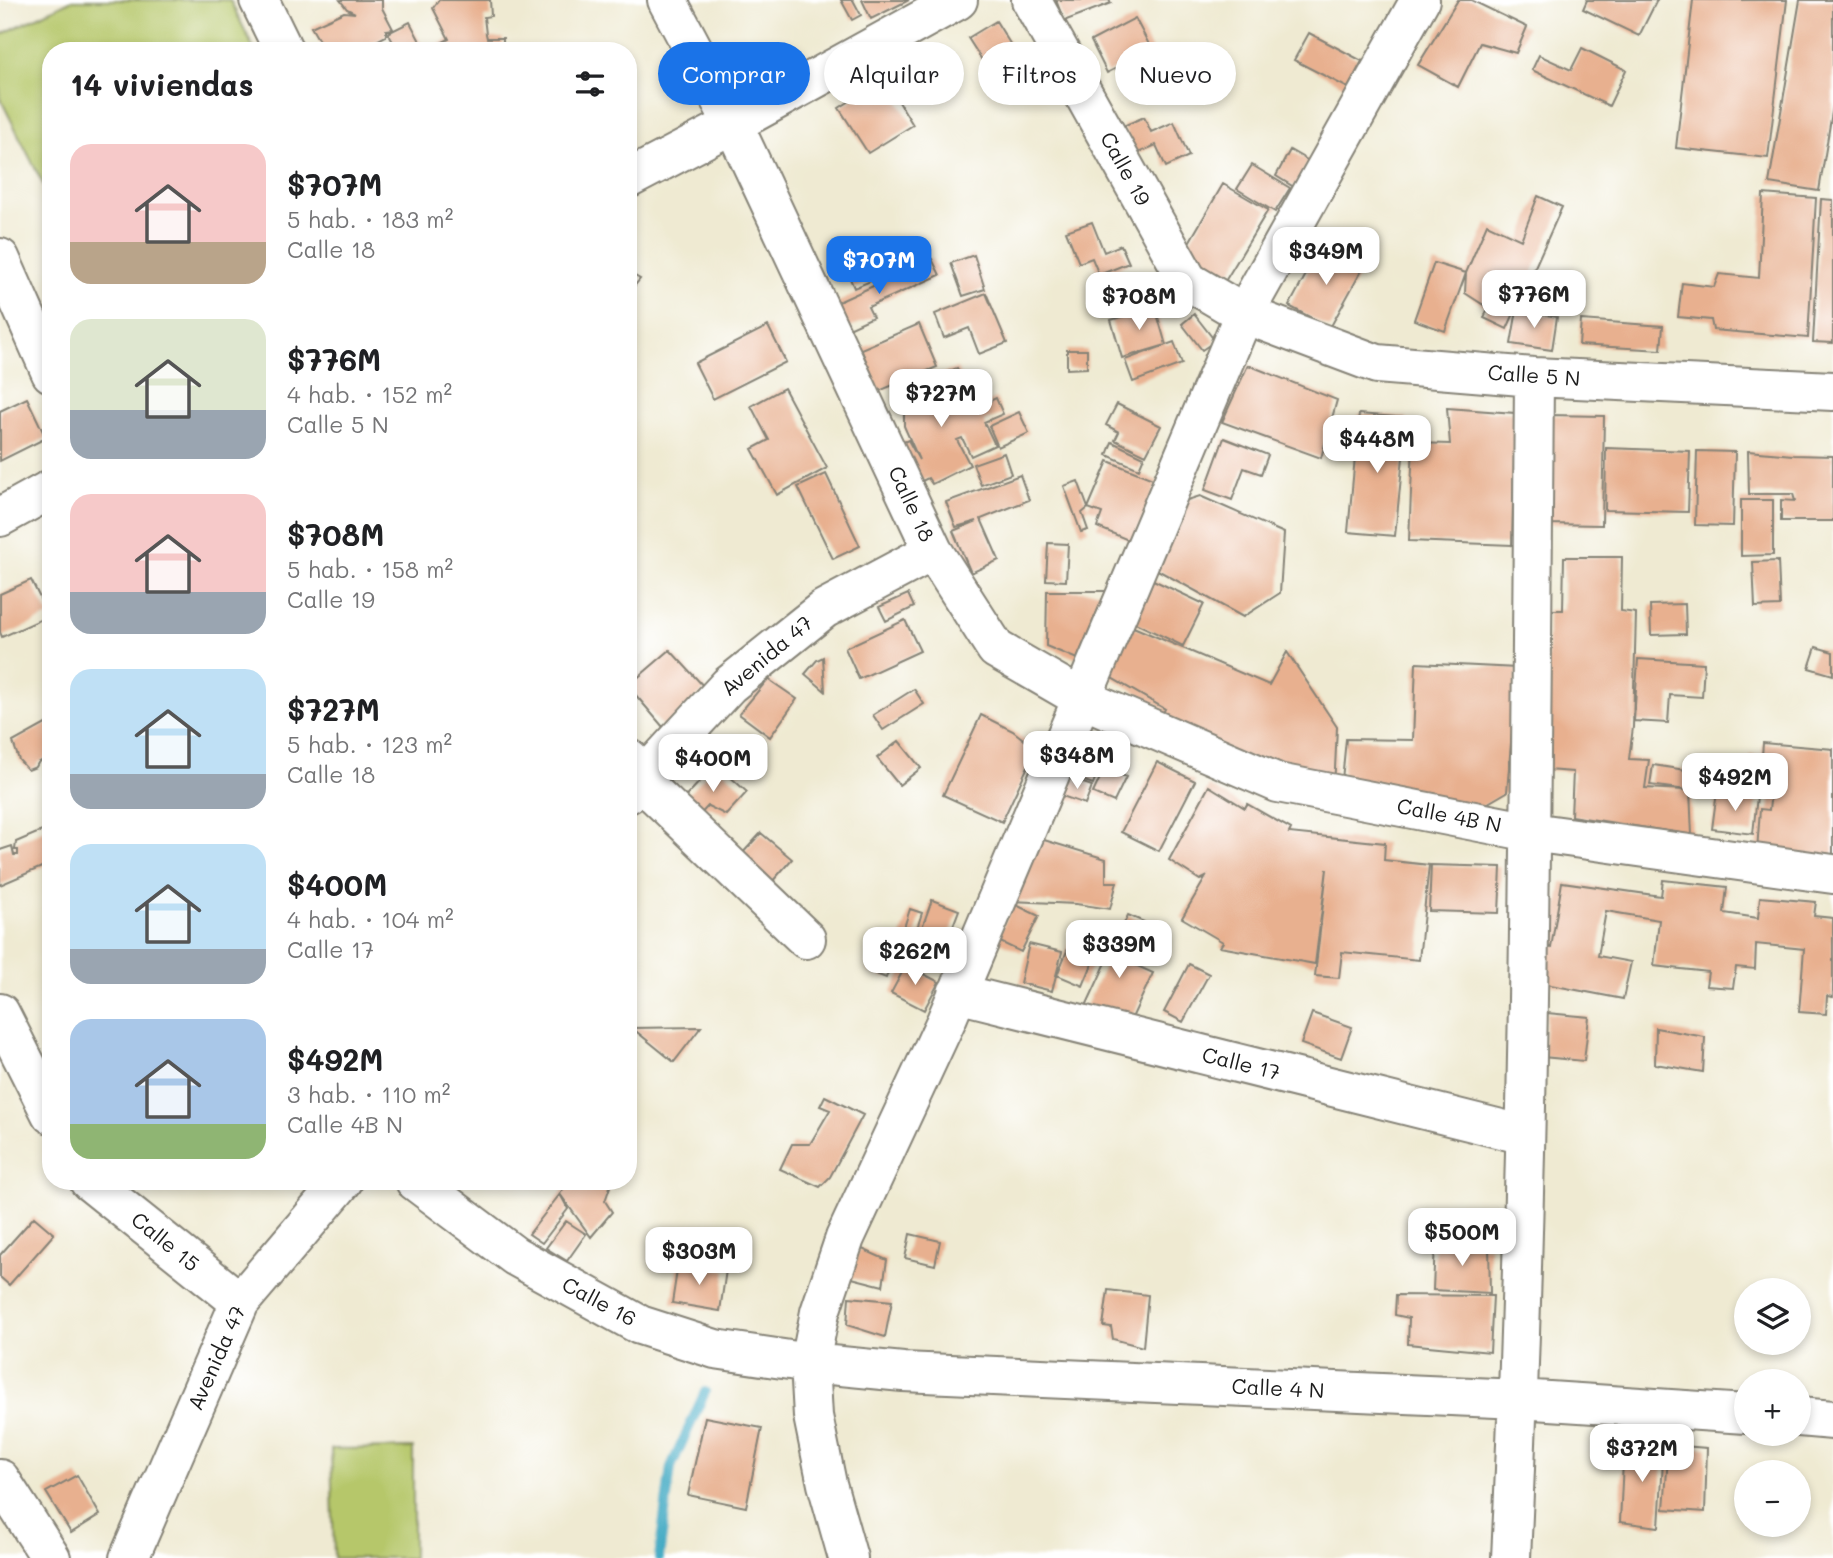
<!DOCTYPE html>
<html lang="es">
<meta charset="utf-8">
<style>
:root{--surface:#fff;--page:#f2f2f2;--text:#202124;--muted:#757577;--accent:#1a73e8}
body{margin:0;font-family:Mali,sans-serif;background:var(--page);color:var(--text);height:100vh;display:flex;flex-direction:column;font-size:26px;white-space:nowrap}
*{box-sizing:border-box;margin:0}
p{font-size:23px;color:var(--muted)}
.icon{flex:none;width:38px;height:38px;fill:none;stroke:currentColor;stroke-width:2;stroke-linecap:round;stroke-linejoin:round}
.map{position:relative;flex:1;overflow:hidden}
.sheet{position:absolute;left:42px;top:42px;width:595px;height:1148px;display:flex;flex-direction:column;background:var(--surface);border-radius:28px;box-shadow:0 4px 10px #0003}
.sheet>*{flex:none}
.banner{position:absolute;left:658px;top:42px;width:665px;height:63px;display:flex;gap:14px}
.buttons{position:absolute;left:1734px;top:1278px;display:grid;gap:14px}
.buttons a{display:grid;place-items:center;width:77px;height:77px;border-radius:50%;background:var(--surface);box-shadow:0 4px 10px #0003;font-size:35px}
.price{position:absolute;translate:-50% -60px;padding:0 16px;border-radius:14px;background:#fff;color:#222;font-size:23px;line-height:46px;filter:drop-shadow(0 2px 4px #0008)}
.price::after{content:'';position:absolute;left:50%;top:42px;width:21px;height:16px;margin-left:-10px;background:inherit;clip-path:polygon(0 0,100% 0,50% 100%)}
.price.current{background:var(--accent);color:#fff}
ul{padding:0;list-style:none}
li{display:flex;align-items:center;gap:21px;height:175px;padding:0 28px}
li span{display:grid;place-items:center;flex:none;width:196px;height:140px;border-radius:21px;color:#555}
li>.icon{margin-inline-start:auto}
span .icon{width:84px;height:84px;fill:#fffc;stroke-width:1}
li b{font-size:30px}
h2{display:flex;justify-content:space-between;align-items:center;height:84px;padding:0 28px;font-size:30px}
.pill{padding:0 24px;border-radius:32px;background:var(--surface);box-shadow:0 4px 10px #0003;font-size:24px;line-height:63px}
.pill.current{background:var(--accent);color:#fff}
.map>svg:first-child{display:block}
.green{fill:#b6c76a;stroke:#697243;stroke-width:2}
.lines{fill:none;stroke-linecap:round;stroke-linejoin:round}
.stream{stroke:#44abc4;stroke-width:10}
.building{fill:#e8b08f}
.minor-casing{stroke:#868377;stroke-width:42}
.minor{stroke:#fff;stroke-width:38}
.labels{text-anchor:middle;stroke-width:6;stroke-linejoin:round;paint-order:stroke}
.street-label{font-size:21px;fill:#1c1c1c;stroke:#fff}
</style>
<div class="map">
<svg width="1833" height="1558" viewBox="0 0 1833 1558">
<rect width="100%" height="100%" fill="#fff"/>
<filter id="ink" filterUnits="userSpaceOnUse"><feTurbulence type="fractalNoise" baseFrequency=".0143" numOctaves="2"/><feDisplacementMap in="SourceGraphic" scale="14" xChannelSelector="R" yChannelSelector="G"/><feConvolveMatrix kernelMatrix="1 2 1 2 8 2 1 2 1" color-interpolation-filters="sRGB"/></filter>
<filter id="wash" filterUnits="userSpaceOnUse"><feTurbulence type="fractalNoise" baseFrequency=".00686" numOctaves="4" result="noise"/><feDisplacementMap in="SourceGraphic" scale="28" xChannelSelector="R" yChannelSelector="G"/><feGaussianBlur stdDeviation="1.57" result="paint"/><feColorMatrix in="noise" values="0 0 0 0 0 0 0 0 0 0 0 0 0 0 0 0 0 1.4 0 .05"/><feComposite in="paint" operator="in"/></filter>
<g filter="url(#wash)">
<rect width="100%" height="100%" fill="#efead2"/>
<path class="green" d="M72,0H230L255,51H51V200L0,98V35Z
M413,1448V1558H334L331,1449Z"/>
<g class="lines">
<path class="stream" d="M659,1558L671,1467L705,1392"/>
</g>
<g id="blocks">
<path class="building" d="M340,0H382V8L393,29L386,30V36L358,51H325L311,27L344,12L355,13L347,9Z
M439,0H490L491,16L484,17L486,34L487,38H503V51L482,49L479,51H398L388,33L410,22L425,51L449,39L433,8Z
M841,0H853L861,15L852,20Z
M862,0H909L871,19Z
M1056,0H1109L1111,3L1064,21Z
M1458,0H1471L1527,27L1516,53L1480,43L1458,87L1418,65Z
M1587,0H1657L1639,36L1583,9Z
M1693,0H1787L1768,158L1676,148Z
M1800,0H1833V106L1819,191L1769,183Z
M1135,18L1152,50L1107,73L1091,41Z
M996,21L1017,55L989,71L968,38Z
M1309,33L1362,61L1348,88L1294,60Z
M1582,48L1626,70L1609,106L1532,70L1539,55L1571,70Z
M885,79L913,125L868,153L839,108Z
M1144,117L1151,132L1174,122L1189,156L1166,167L1156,145L1136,154L1123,126Z
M1290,150L1309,161L1294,187L1276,176Z
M1252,165L1290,188L1275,212L1237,189Z
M1223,184L1268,210L1224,283L1180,258Z
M1763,194L1816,198L1808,338L1713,330L1711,320L1678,317L1682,283L1714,287L1719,274L1759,278Z
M1538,196L1562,207L1507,329L1484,318L1488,308L1465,293L1466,273L1487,224L1521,240Z
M1821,199L1833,200V343L1813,342Z
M1092,222L1104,252L1121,245L1129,263L1099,275L1092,258L1079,263L1066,231Z
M1322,245L1363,268L1330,328L1289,306Z
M974,255L985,289L963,296L951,263Z
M932,259L940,275L868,307L873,317L834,335V304Z
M1434,263L1466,273L1445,331L1414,320Z
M878,264L883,276L854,288L849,276Z
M628,272L640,279L628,294Z
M986,293L1007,343L979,354L969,328L944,338L935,314Z
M1155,307L1166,345L1122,358L1111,320Z
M1517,310L1557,317L1552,350L1511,344Z
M1194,314L1215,341L1202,350L1182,324Z
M1581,320L1663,326L1661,350L1579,345Z
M919,324L937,367L879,391L861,349Z
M768,326L786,362L713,399L695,363Z
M1174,342L1182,364L1133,382L1125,360Z
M1067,350H1087V368L1067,369Z
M1248,365L1337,400L1321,458L1222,422Z
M957,368L975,408L996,398L1003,414L984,422L995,445L971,456L962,438L957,440L970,465L932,484L928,478L908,488L887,450L908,440L919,460L904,426V390Z
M784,388L827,468L777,495L752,449L769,440L751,406Z
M27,398L46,438L0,461V411Z
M1117,404L1161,426L1146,455L1115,440L1119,432L1106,425Z
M1447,408L1515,413L1512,545L1409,541L1413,443L1450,444Z
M1019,412L1029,433L998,447L989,426Z
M1359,414L1407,418L1395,536L1348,532Z
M1548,415L1604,416L1602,525L1546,524Z
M1224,438L1268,455L1261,474L1244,468L1232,500L1205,490Z
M1112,442L1144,457L1139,469L1107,455Z
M1606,448L1690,451L1688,512L1605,510Z
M1697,451L1735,452L1733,526L1695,525Z
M1748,451L1793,455L1833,456V521H1781V500L1795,501L1793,494H1749Z
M1004,453L1011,474L981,485L973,464Z
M1108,461L1158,481L1133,542L1097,527L1102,513L1088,508Z
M826,474L860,546L833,559L798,487Z
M1020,475L1029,500L981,519L999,560L971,573L953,531L977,521L956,527L946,502Z
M1078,481L1088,508L1082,513L1088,530L1081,532L1064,486Z
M1200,496L1284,533L1280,593L1243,617L1152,567L1181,502Z
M1741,500H1773V555L1741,556Z
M1048,543L1068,544L1066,581L1046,580Z
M1564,557H1622L1621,611L1636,613L1633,727L1629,759L1649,760L1645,788L1686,790L1650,785L1653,765L1692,771L1690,790L1692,835L1571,816L1573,772L1547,770L1548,610H1563Z
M1778,561L1780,606L1755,607L1753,562Z
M1149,578L1204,604L1183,646L1129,620Z
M31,580L49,616L2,637L0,632V594Z
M1047,591H1106L1077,659L1046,646Z
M908,594L914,607L886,621L879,607Z
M1685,604L1686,634L1651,635L1650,605Z
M905,620L920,651L859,679L845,648Z
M1131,626L1269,685L1287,652L1337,727L1334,789L1156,726L1165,709L1105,674Z
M1816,647L1833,652V675L1809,668Z
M670,650L706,689L663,727L628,686Z
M823,657L825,691L805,674L817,660Z
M1638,659L1704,663L1702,697L1670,695L1668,723L1634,721Z
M1416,663L1517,668L1507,792L1471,813L1341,790L1346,739L1413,740Z
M768,679L797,699L770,737L739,714Z
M914,689L924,704L883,730L873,715Z
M981,715L1013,731L1036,749L1002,822L943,795Z
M51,721V755L38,763L36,767L28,770L19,760L13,742Z
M735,740L759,755L739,774L720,759Z
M899,741L921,768L899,785L877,758Z
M1763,743L1833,749V856L1757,851L1760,809L1769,810L1772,785L1748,782L1750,755L1762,756Z
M1079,755L1101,763L1093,784L1071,776Z
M1157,762L1195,781L1159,851L1121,832Z
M716,764L747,792L726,815L708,806L695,820L678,805Z
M1105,767L1126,777L1114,802L1093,793Z
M1069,778L1092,786L1085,804L1062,796Z
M1209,786L1245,808L1247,804L1291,829L1289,833L1385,843L1384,860L1429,865L1419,960L1342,952L1339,978L1315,976L1327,869L1315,964L1220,947L1223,942L1182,918L1206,877L1200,880L1169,860Z
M1717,791L1757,796L1753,834L1712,829Z
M51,827V863L0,885V850L12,846L14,855H18V850H15L16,842Z
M761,833L792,859L771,883L740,856Z
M1031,836L1106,859V882H1117L1110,909L1076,904L1012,901Z
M1431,865L1501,867L1499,913L1429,911Z
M1663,880L1727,887L1724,913L1758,918L1760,897L1816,902L1814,916L1833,918V997L1827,996L1826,1014L1799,1012L1804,949L1756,944L1755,969L1736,967L1733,988L1706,986L1708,972L1654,966L1659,920L1606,911L1598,956L1631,962L1623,999L1535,982L1542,945L1551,948L1562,882L1661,896Z
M932,900L959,910L937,968L911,958Z
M1014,904L1039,916L1021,952L996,940Z
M910,909L922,913L909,953L897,949Z
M1128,915L1144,922L1126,961L1153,973L1132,1018L1080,1019Z
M1074,934L1100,945L1083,986L1057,975Z
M879,942L897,949L886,978L868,971Z
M1029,944L1062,952L1052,991L1020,983Z
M1189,964L1209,974L1183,1022L1164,1012Z
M906,965L939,982L924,1010L891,993Z
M1312,1013L1352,1027L1341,1058L1301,1044Z
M1547,1013L1589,1017L1584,1061L1543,1057Z
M701,1027L674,1062L632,1028Z
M1656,1028L1705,1037L1703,1072L1655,1064Z
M825,1096L863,1115L830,1177L820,1187L780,1169L792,1144H810L830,1110L820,1106Z
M568,1181H612L605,1201L612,1212L591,1237L560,1194Z
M560,1194L568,1209L542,1243L529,1234Z
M34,1217L54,1234L9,1285L0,1277V1255Z
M566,1221L586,1234L567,1261L546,1248Z
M910,1234L940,1241L935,1265L905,1258Z
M1435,1242L1489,1246L1490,1293L1433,1290Z
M860,1248L887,1260L883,1286L848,1277Z
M678,1264L726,1270L720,1311L672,1303Z
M1108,1290L1148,1295L1143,1347L1113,1339L1111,1327L1103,1326Z
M1396,1295L1493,1296L1490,1352L1408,1344L1409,1318L1395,1315Z
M849,1297L892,1301L885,1337L847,1325Z
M705,1417L762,1428L746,1507L688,1495Z
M1624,1442L1664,1445L1659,1527L1620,1522Z
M1669,1445L1707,1448L1705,1512L1664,1509Z
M77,1475L100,1515L71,1533L46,1492Z"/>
</g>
</g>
<g filter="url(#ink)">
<use href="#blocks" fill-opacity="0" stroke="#868377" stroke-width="2"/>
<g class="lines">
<defs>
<path id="minor" d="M259,0L284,51
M667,0L733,124L933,551L996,649L1081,698L1278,783L1531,832L1833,874
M1031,0L1188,281L1244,314L1377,364L1534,377L1833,391
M628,179L733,124L958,0
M0,258L51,373
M0,517L51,489
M630,759L640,780L806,939
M628,794L729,685L824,609L933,551
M957,993L1525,1135
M0,1013L51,1114
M89,1181L240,1302
M415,1181L515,1256L640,1325L715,1349L810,1363L903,1372L1519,1399L1746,1414
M1799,1417L1833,1420
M0,1479L51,1558
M129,1558L240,1302L343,1181
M848,1558L827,1484L813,1416L810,1363L820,1312L845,1238L946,1021L1244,314L1420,0
M1511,1558C1530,1165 1531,771 1534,377"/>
</defs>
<use href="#minor" class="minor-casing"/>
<use href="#minor" class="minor"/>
</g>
</g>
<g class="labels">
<g class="street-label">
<text transform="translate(1125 169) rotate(61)" y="7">Calle 19</text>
<text transform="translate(1534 376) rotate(4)" y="7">Calle 5 N</text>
<text transform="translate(911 504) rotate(65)" y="7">Calle 18</text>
<text transform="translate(767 656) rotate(-40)" y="7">Avenida 47</text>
<text transform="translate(1449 816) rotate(11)" y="7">Calle 4B N</text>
<text transform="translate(1241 1064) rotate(14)" y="7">Calle 17</text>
<text transform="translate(165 1242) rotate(39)" y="7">Calle 15</text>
<text transform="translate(599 1302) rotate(28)" y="7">Calle 16</text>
<text transform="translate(217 1358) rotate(-66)" y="7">Avenida 47</text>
<text transform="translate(1278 1389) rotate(3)" y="7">Calle 4 N</text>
</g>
</g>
</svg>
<div class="buttons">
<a><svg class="icon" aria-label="layers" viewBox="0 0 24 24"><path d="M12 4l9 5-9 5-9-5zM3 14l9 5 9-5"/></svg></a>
<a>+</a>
<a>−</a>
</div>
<b class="price" style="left:1326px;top:287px">$349M</b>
<b class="price current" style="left:879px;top:296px">$707M</b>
<b class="price" style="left:1534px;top:330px">$776M</b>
<b class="price" style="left:1139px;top:332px">$708M</b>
<b class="price" style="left:941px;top:429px">$727M</b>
<b class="price" style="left:1377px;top:475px">$448M</b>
<b class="price" style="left:1077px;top:791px">$348M</b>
<b class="price" style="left:713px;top:794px">$400M</b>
<b class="price" style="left:1735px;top:813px">$492M</b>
<b class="price" style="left:1119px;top:980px">$339M</b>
<b class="price" style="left:915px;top:987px">$262M</b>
<b class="price" style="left:1462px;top:1268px">$500M</b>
<b class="price" style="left:699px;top:1287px">$303M</b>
<b class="price" style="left:1642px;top:1484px">$372M</b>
<div class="banner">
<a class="pill current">Comprar</a>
<a class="pill">Alquilar</a>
<a class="pill">Filtros</a>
<a class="pill">Nuevo</a>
</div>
<section class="sheet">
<h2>14 viviendas<svg class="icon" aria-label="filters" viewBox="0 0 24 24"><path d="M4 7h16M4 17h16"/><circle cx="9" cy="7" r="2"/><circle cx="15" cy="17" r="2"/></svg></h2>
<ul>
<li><span style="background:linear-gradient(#f6c9c9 70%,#b9a48a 0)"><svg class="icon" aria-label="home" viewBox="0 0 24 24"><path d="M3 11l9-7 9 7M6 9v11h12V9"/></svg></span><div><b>$707M</b><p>5 hab. · 183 m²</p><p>Calle 18</p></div></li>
<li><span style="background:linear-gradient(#dfe7d0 65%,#9aa5b1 0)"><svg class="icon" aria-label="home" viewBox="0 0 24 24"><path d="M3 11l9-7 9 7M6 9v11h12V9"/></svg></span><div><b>$776M</b><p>4 hab. · 152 m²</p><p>Calle 5 N</p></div></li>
<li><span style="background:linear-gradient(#f6c9c9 70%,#9aa5b1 0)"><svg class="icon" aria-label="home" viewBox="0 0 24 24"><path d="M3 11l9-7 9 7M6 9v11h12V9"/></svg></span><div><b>$708M</b><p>5 hab. · 158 m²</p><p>Calle 19</p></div></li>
<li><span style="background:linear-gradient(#bfe0f5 75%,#9aa5b1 0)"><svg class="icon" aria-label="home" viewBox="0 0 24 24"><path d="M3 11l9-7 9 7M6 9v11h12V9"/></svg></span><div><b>$727M</b><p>5 hab. · 123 m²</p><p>Calle 18</p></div></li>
<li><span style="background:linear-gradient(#bfe0f5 75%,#9aa5b1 0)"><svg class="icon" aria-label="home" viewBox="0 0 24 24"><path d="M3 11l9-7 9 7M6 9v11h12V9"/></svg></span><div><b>$400M</b><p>4 hab. · 104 m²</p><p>Calle 17</p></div></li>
<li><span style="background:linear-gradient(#a9c7e8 75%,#8fb573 0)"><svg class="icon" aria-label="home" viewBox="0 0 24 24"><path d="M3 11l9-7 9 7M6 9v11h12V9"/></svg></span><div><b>$492M</b><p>3 hab. · 110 m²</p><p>Calle 4B N</p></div></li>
</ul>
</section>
</div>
